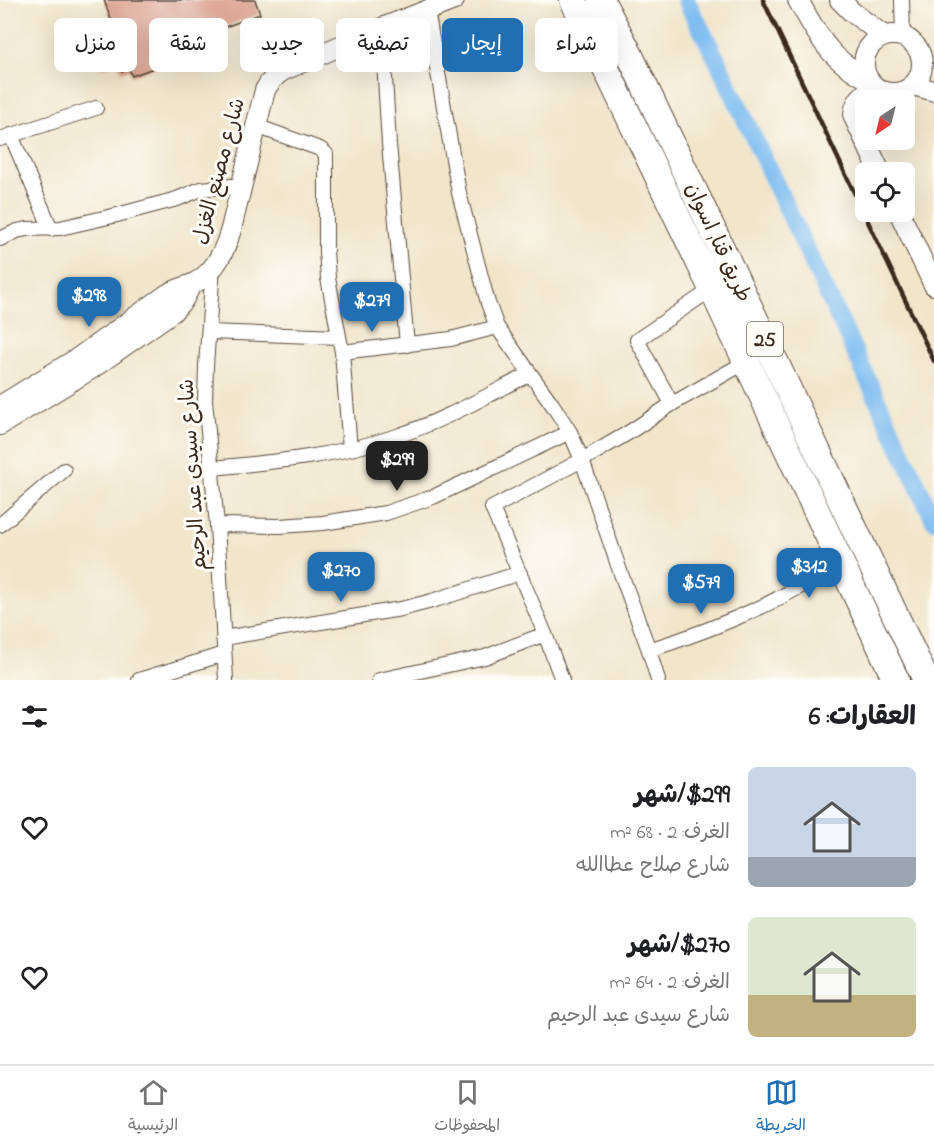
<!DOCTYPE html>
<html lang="ar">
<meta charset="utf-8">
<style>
:root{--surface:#fff;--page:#f2f2f2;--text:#202124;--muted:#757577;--line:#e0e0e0;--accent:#1f6fb2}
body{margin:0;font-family:"Indie Flower","Playpen Sans Arabic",sans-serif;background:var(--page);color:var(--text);direction:rtl;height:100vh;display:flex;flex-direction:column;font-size:22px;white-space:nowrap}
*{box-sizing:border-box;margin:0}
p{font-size:20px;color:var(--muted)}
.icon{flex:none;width:33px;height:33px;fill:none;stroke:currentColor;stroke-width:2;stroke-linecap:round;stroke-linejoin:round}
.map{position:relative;height:680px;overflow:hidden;direction:ltr}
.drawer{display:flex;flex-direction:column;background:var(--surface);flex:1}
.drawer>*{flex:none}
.hud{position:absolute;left:18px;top:18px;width:600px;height:54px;direction:rtl;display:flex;gap:12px}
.needle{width:39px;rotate:215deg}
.buttons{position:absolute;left:855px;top:90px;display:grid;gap:12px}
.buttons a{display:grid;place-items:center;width:60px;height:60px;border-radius:9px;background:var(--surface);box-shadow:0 6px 24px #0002;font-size:30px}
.price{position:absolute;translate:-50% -51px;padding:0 14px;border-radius:12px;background:var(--accent);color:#fff;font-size:20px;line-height:39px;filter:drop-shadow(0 2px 3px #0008)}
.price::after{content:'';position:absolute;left:50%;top:36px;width:18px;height:14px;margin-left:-9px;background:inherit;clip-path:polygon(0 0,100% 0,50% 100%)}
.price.selected{background:#222;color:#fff}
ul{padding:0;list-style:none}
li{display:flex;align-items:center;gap:18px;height:150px;padding:0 18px}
li span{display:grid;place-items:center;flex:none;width:168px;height:120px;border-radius:9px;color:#555}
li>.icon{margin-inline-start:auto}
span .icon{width:72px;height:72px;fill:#fffc;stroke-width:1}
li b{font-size:26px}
h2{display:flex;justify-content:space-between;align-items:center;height:72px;padding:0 18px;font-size:26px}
.chip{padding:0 21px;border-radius:9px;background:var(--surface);box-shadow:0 6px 24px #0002;font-size:21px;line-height:54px}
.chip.selected{background:var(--accent);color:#fff}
.tabs{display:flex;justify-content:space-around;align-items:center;height:84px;border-top:2px solid var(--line);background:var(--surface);font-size:16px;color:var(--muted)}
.tabs a{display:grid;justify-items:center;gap:3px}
.tabs .selected{color:var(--accent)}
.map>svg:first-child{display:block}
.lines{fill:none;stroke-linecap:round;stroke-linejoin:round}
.canal{stroke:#7cbcf0;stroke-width:18}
.building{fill:#da9a86}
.street-casing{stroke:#564638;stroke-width:16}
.secondary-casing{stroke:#564638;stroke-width:22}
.highway-casing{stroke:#564638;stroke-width:28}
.street{stroke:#fff;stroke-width:14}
.secondary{stroke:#fff;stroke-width:20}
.highway{stroke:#fff;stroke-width:26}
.rail{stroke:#3b2a1e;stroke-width:4.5}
.labels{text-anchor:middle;stroke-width:6;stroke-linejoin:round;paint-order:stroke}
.shield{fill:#fdfcf7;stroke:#75695f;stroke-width:1.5}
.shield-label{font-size:20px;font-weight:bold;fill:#3b2a1e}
.street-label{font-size:21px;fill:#3b2a1e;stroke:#fdfcf7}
</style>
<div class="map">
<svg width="934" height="680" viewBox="0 0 934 680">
<rect width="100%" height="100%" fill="#fdfcf7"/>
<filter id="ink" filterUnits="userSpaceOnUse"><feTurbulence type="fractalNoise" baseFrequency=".0167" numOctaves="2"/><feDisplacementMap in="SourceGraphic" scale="12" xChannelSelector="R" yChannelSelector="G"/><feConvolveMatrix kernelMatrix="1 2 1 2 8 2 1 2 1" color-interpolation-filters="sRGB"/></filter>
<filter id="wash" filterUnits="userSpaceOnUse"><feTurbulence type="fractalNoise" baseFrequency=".008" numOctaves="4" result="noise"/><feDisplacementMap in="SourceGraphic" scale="24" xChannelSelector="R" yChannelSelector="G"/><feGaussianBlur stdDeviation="1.35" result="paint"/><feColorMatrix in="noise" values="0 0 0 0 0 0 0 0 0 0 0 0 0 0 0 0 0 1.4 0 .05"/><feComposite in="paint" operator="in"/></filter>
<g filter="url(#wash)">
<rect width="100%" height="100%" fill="#f1e5ca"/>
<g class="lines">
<path class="canal" d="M686,0L717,60L934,520"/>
</g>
<g id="blocks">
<path class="building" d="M104,0H255L260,14L193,39L196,46L184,50L186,56L132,76L129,69L122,72L118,62L102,68L93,45L105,41L101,30L113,25Z"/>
</g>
</g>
<g filter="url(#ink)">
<use href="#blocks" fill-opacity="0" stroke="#564638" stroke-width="1.5"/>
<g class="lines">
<defs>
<path id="street" d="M902,0L903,37
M427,10L459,193L488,303L497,327L552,404L570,432L582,460L620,571L649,650L658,680
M382,28L389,144L407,345
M256,126L320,149L326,154V251L328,278L342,352L350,449
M11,135L51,229
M0,139L96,108
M0,239L17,231L27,229L60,228L117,215L177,199L201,189L242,185
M213,267L206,366L205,400L217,525L226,680
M209,332L339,337
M342,352L451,339L497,327
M672,404L637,340L712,289
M212,468C274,462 338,456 397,436C443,421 486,396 530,374
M0,525L64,470
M217,525L280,526L323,523L386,513L433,497L570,432
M223,638L401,609L432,601L520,573
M649,650C687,638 724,624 761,607C789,594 815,577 843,565
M139,680L224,654
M379,680L485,657L545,634
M562,680L545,634L492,508L582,460L628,433L672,404L746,362"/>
<path id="secondary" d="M798,0C807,16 816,34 828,48C839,62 854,71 869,80
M840,0L852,12L884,36
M864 64a29 29 0 1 1 58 0a29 29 0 1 1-58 0Z
M913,85L934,91
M874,86C863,95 854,101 854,117L880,172
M899,212L934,285
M0,406L78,358L168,294C175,290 182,288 190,285C213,276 225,251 231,229L265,90C270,81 275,75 284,70L382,28L454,0
M0,425L91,369L172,312L183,300L191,285"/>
<path id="highway" d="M573,0L712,289L896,680
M601,0L626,47L926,680"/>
</defs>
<use href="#street" class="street-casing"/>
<use href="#secondary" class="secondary-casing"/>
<use href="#highway" class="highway-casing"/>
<use href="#street" class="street"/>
<use href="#secondary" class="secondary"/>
<use href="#highway" class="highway"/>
<path class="rail" d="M763,0L934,361"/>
</g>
</g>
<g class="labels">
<rect class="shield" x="747" y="322" width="36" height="34" rx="4.5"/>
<g class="shield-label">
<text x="765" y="346">25</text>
</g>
<g class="street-label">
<text transform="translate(218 171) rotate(-75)" y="7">شارع مصنع الغزل</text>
<text transform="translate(719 242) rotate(65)" y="7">طريق قنا, اسوان</text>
<text transform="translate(192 475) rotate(-94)" y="7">شارع سيدى عبد الرحيم</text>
</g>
</g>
</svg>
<div class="buttons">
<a><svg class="needle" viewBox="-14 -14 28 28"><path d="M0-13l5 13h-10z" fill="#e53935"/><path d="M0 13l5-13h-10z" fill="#757577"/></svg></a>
<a><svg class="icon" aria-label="locate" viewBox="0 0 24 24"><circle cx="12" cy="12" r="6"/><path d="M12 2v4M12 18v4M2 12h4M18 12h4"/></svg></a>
</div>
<b class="price" style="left:89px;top:328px">$298</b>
<b class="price" style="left:372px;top:333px">$279</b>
<b class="price selected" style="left:397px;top:492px">$299</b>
<b class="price" style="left:809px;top:599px">$312</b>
<b class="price" style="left:341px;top:603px">$270</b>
<b class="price" style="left:701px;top:615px">$579</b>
<div class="hud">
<a class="chip">شراء</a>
<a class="chip selected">إيجار</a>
<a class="chip">تصفية</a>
<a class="chip">جديد</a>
<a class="chip">شقة</a>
<a class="chip">منزل</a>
</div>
</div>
<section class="drawer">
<h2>العقارات: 6<svg class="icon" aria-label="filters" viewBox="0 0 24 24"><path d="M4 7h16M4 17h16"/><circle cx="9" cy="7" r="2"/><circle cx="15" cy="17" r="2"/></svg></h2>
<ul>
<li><span style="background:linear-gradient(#c9d6e8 75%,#9aa5b1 0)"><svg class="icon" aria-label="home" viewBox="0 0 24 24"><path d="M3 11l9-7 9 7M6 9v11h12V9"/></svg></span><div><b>$299/شهر</b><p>الغرف: 2 · 68 m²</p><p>شارع صلاح عطاالله</p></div><svg class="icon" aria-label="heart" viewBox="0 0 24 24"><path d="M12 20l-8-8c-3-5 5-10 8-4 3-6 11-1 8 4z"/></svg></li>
<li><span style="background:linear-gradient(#dfe7d0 65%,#c2b280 0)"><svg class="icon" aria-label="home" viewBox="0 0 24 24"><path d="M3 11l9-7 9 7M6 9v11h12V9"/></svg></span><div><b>$270/شهر</b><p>الغرف: 2 · 64 m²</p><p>شارع سيدى عبد الرحيم</p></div><svg class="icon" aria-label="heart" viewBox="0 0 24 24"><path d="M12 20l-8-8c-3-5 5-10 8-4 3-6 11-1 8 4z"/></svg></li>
</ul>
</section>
<nav class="tabs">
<a class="selected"><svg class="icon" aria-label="map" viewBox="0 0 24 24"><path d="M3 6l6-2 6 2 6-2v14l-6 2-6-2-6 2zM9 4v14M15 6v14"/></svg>الخريطة</a>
<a><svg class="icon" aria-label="saved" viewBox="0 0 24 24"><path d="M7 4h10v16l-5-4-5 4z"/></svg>المحفوظات</a>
<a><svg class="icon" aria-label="home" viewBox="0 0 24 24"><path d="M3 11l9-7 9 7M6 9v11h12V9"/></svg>الرئيسية</a>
</nav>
